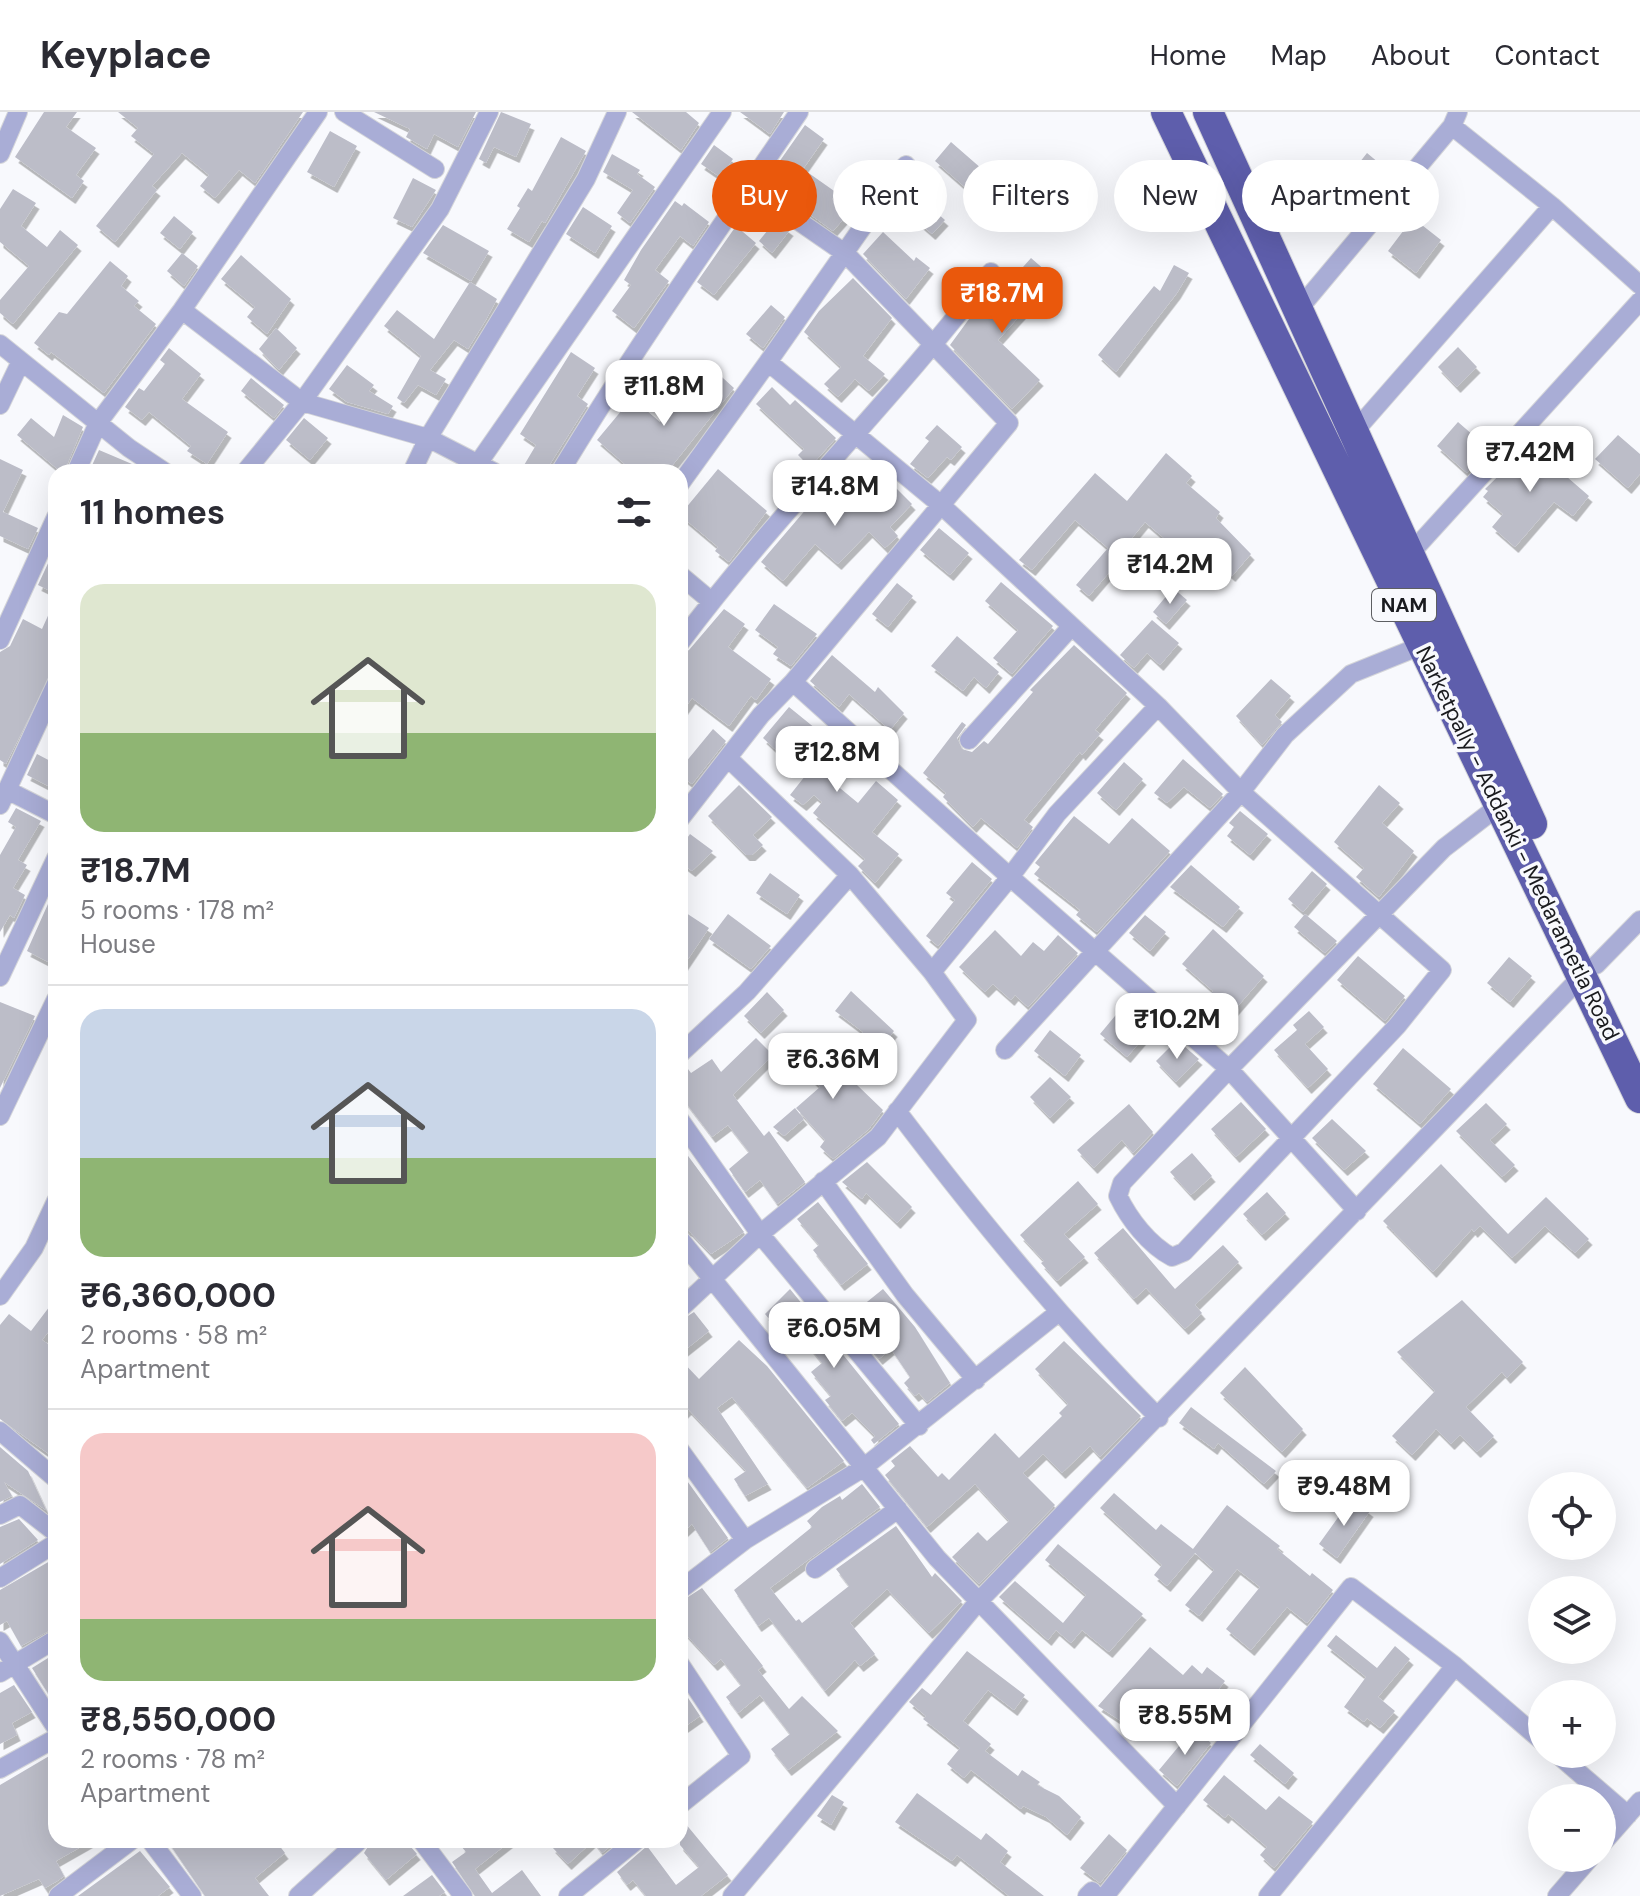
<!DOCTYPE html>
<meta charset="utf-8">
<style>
:root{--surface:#fff;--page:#f2f2f3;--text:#2b2b33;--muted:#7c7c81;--line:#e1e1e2;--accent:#ea580c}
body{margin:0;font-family:"DM Sans",sans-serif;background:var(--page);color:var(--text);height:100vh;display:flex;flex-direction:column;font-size:30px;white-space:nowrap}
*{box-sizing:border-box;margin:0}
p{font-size:26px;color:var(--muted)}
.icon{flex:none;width:44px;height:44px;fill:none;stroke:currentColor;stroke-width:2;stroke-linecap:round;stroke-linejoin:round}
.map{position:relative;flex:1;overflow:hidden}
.drawer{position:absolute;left:48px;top:352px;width:640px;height:1384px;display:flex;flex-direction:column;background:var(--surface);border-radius:24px;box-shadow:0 8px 32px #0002}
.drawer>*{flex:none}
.guide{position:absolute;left:712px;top:48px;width:760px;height:72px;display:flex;gap:16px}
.tools{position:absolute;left:1528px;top:1360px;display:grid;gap:16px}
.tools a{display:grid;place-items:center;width:88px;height:88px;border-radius:50%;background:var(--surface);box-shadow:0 8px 32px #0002;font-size:40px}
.price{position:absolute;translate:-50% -68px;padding:0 18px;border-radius:16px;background:#fff;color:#222;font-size:26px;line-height:52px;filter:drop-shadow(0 2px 4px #0008)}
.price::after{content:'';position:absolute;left:50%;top:48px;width:24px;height:18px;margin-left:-12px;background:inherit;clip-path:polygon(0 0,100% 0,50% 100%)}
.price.active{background:var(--accent);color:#fff}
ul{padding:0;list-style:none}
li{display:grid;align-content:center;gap:16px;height:424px;padding:0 32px}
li+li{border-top:2px solid var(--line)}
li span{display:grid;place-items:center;height:248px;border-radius:24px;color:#555}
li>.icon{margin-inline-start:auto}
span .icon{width:144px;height:144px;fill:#fffc;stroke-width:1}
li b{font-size:34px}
h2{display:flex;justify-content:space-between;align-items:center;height:96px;padding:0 32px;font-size:34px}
.pill{padding:0 28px;border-radius:36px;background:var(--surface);box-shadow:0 8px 32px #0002;font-size:28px;line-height:72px}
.pill.active{background:var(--accent);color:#fff}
header{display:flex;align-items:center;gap:48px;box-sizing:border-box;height:112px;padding:0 40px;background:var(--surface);border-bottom:2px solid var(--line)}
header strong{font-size:38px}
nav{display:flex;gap:44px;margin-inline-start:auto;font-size:28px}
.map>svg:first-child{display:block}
.building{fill:#bcbdc8;filter:url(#shadow)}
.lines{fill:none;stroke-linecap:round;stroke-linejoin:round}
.minor-casing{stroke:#d4d5d9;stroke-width:20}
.trunk-casing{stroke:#d4d5d9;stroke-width:32}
.minor{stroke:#a9add6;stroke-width:18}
.trunk{stroke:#5e5eac;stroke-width:30}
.labels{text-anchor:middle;stroke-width:7;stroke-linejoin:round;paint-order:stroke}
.shield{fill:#f8f9fd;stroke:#5d5e62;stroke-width:2}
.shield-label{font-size:20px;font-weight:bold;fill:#1a1b1f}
.street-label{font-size:22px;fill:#1a1b1f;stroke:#f8f9fd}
</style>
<header>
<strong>Keyplace</strong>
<nav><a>Home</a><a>Map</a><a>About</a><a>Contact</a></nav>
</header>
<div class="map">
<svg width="1640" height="1784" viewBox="0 0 1640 1784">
<defs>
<filter id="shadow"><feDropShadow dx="3.5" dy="6" stdDeviation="0" flood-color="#0004"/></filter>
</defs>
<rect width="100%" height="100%" fill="#f8f9fd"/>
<path class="building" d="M44,0H77L66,15L96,36L76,63L84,69L72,86L15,45Z
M118,0H303L255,71L239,58L215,86L200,74L209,63L182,41L152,74L157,78L115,130L96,114L154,42L131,24L138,16Z
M374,0H476L458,35L434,22L427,37L406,25L410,17Z
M501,0L531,12L516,45L494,35L486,51L479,47Z
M632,0H686L699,11L681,38Z
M740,0H784L770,22Z
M805,13L824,27L803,57L837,81L832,87L848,102L833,119L765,70Z
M330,19L357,34L334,75L307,60Z
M561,25L586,39L545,111L542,109L529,130L507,117L520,96L517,94L528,76L532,79Z
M951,30L990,64L974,83L935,49Z
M714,33L733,47L720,65L701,52Z
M1367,41L1391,61L1358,103L1333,84Z
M612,42L640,58L637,62L655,75L630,111L617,101L633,78L603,60Z
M413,66L436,78L412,115L393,106Z
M13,77L36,91L21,114L47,135L60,118L78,133L13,212L0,201V188L29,154L0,130V97Z
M914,81L945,108L932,122L901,95Z
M675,89L682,94L684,91L709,110L693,134L680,124L655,158L669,169L634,216L612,199L631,173L624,168L641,138Z
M583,95L612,114L595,141L566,122Z
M174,104L193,120L180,137L160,121Z
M1413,106L1441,128L1416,161L1388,139Z
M776,108L790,118L772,141L759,129Z
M443,113L489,139L471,169L423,141Z
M736,114L756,131L714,183L697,170Z
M883,120L914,149L916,145L930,156L906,187L863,142Z
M182,141L198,154L184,174L167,159Z
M241,143L291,187L267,222L247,205L255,195L221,167Z
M1031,146L1054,166L998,228L1040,268L1012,297L950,233L972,203L996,177L1000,181Z
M110,149L128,164L121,174L139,189L134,194L156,212L104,281L51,240L49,243L34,231L59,200L67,202Z
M1174,153L1189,161L1177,181L1116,260L1098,243L1154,174L1160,179Z
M853,166L892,206L863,244L885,262L869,279L855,267L838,285L824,272L841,255L804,220L819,199Z
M470,170L497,187L487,206L468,237L454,228L430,258L446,267L436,283L418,273L404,291L397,286L421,244L384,214L397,198L434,227Z
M771,193L785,205L763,236L746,222Z
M276,216L297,236L279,258L259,237Z
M1458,235L1477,255L1457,275L1438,255Z
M169,236L201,262L182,287L228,320L207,352L187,339L191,334L149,300L142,308L125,295L139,276L144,279L165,252L160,248Z
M571,240L595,256L577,284L588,292L545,360H520L536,333L520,322Z
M347,253L374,273L369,279L393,294L388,302L347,290L329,277Z
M713,257L734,276L667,360H634L597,328L632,286L660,310Z
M251,266L284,293L274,306L241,279Z
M772,275L790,293L795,288L836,326L810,355L798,343L804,337L756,292Z
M63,303L83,315L64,360H61L17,323L31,306L54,325Z
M304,306L328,326L310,348L286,328Z
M1458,310L1489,337L1467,361L1437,334Z
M937,313L962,335L951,348L947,345L928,366L910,352L929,329L925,326Z
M1618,323L1640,342V362L1628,376L1595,347Z
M1530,333L1589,384L1573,404L1554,390L1515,435L1492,415L1503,402L1483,385L1488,379L1485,377Z
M99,338L132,352L143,360H89Z
M1166,341L1192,364L1186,371L1220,400L1216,406L1251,442L1232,464L1214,448L1204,460L1145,410L1127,432L1131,435L1089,484L1076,473L1108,436L1075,408L1032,458L1019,448L1095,361L1127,389Z
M0,347L23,358L3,400L38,416L28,437L0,424Z
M718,357L767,399L729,450L715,439L718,435L680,403Z
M831,368L869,400L895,375L912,392L890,415L898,424L885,436L869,420L838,452L815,432L783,469L761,450Z
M939,416L969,441L950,463L920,438Z
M56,434V482L38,473Z
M1001,470L1053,514L1012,562L993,546L1018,518L985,489Z
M897,471L913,484L888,515L872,502Z
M1173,476L1187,488L1166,512L1153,500Z
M56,486V551L6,652L0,648V540L10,534L23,507L42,517Z
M774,492L817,522L791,554L773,542L778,535L755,518Z
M724,497L745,512L728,535L771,567L756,588L751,584L729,614L692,586L680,603V543L689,538Z
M1152,508L1179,531L1160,553L1147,541L1134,556L1120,543Z
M957,524L999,560L986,576L974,565L963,579L931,554Z
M1074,533L1127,581L1095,618L1100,622L1082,643L1080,640L1024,708L1033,715L1017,736L981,706L973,715L943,685L946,681L923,661L962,610L966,613L957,626L962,637L972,640L984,629L988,632L1033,580L1030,578Z
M832,543L875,580L878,575L904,601L890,618L849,582L839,595L810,569Z
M1271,567L1291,584L1275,603L1282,610L1262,633L1236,604Z
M789,595L842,638L823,662L858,691L876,669L898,688L872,720L899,742L875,771L858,754L865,747L813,701L822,690L814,683L803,693L790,683L813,654L783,629L776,638L763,626Z
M713,617L726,629L692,672L680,663V657Z
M37,642L56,652V678L27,663Z
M1183,647L1223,682L1210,696L1184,675L1167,691L1154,681Z
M1124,650L1143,667L1116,698L1097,681Z
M739,673L772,705L753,723L763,733L752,743H746L708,704Z
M1379,673L1400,691L1382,711L1414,739L1379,785L1356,765L1364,756L1334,730Z
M16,696L41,709L18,748L27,753L13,776L25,783L14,806L10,803L0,820V743L16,715L8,710Z
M1240,699L1268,722L1250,743L1227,724L1234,715L1229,711Z
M1074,704L1109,732L1132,706L1170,739L1097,820L1076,803L1080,798L1034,762L1040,755L1035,751Z
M690,722L713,739L692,759L680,750V736Z
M972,750L992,767L938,834L926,824L955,788L946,781Z
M1191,753L1240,795L1223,815L1170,775Z
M1312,759L1327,772L1303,800L1288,787Z
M770,761L800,783L787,802L756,781Z
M56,774V854L27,839Z
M680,797L709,816L680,859Z
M728,802L771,834L751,857L709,827Z
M1305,802L1337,829L1325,841L1294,815Z
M1145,803L1166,820L1150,839L1129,821Z
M1213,817L1264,864L1217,918L1196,901L1213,879L1182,852Z
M995,818L1021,844L1033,830L1044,839L1058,823L1078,841L1028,895L1015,883L1011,888L993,872L985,880L959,855Z
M1358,844L1405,884L1385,909L1337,868Z
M1509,845L1532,864L1510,890L1487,871Z
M851,879L894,919L876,942L857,927L863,920L835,899Z
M767,880L784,898L761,921L744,904Z
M1130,886L1157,910L1127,945L1100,922Z
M0,890L35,904L0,976Z
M1309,899L1324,915L1305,932L1328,957L1308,976L1274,938L1297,918L1293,913Z
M1050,918L1081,943L1065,964L1034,939Z
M806,924L883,998L869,1017L833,1047L820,1035L825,1028L796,996L820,975L787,942Z
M756,926L773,943L733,983L764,1024L769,1019L805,1070L777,1092L760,1068L745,1080L729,1057L749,1040L728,1013L712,1025L680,983V954L685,953L691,961L712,947L721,960Z
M1177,928L1199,947L1176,970L1156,949Z
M1403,936L1451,977L1420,1012L1373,972Z
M1050,965L1071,985L1050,1006L1030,985Z
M1241,990L1266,1017L1236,1045L1211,1017Z
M1486,991L1507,1012L1490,1028L1515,1053L1502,1065L1456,1019Z
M1129,992L1153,1020L1133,1041L1122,1028L1094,1056L1077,1038Z
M795,996L804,1007L784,1024L773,1015Z
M1332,1007L1366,1039L1344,1058L1312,1026Z
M680,1033L744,1120L711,1142L689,1119L680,1115Z
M1192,1041L1212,1064L1191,1083L1170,1060Z
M867,1050L912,1095L897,1111L866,1081L862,1087L842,1070Z
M1441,1052L1508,1122L1546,1085L1589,1127L1575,1141L1545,1114L1512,1146L1480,1114L1474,1120L1472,1117L1433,1160L1383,1109Z
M1078,1069L1098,1092L1064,1122L1085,1145L1057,1169L1041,1151L1044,1149L1020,1123Z
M1267,1080L1286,1101L1262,1123L1243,1102Z
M818,1090L868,1152L841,1173L813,1138L819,1133L797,1107Z
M1123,1116L1175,1177L1223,1133L1239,1150L1195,1193L1202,1201L1185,1217L1146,1176L1134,1187L1094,1141Z
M790,1177L899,1312L874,1332L871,1328L875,1324L852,1301L842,1309L825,1288L831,1284L811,1260L822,1251L791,1212L780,1220L765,1202Z
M883,1177L915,1215L950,1271L927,1290L919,1281L915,1284L904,1271L910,1265L891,1237L879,1247L864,1228L875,1220L857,1198Z
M56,1186V1210L42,1228L56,1237V1347L0,1307V1213L9,1202L31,1219Z
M1462,1188L1523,1250L1507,1266L1502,1260L1466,1295L1494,1324L1477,1340L1460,1323L1451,1332L1436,1317L1412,1343L1392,1324L1435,1279L1397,1240Z
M694,1200L709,1219L680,1242V1209Z
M739,1228L767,1254L844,1349L807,1376L732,1285L717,1296L768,1372L745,1384L734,1367L746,1359L688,1297L680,1305V1247L699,1267Z
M1064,1229L1141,1304L1100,1345L1090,1334L1062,1361L1043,1342L1023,1361L1055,1393L979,1472L952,1445L978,1420L987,1429L1009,1409L975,1372L927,1415L885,1363L895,1354L891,1349L910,1334L938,1365L942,1361L949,1368L995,1321L1019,1346L1062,1304L1059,1301L1068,1292L1035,1257Z
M1245,1255L1303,1317L1282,1340L1220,1281Z
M1191,1295L1208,1308L1276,1359L1264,1372L1218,1331L1214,1337L1179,1311Z
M0,1335L28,1359L46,1398L4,1370L12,1384L0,1390Z
M680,1359L728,1426L710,1440L692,1412L680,1423Z
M862,1372L880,1395L770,1476L796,1509L799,1507L802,1511L849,1474L836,1457L896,1414L932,1465L935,1461L962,1489L929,1521L887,1477L850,1511L875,1542L860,1554L855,1548L825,1579L769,1506L758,1514L734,1478L812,1415L807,1409L822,1395L840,1384L842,1388Z
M1114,1381L1156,1418L1161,1412L1193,1437L1227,1393L1280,1434L1277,1437L1310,1464L1312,1461L1333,1478L1307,1511L1287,1495L1251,1538L1226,1517L1260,1475L1237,1457L1199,1504L1185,1493L1214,1458L1195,1441L1167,1474L1154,1463L1162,1453L1100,1396Z
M1352,1386L1370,1399L1337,1446L1319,1432Z
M19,1407L38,1428L0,1452V1415Z
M1058,1432L1143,1502L1109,1540L1082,1518L1071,1531L1056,1518L1048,1528L999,1485L1015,1469L1063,1511L1086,1483L1045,1448Z
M50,1449L56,1460V1515L21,1534L7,1509L0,1513V1478Z
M702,1476L763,1554L758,1558L789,1597L802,1584L838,1619L788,1658L771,1637L790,1622L760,1583L738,1601L726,1585L741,1573L721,1547L714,1553L680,1516V1490Z
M1336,1523L1377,1556L1395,1534L1410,1547L1378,1585L1395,1599L1380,1616L1367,1606L1364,1610L1344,1595L1366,1565L1327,1534Z
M1150,1535L1183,1563L1192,1553L1202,1562L1207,1555L1225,1569L1190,1614L1159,1587L1136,1619L1098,1594Z
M967,1539L1025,1583L1014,1598L988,1578L963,1609L991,1632L985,1639L1018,1664L1022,1658L1040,1670L1037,1673L1059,1684L1081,1705L1067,1723L1046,1705L1023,1694L1021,1697L971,1658L964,1666L947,1652L960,1636L923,1607L926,1604L909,1590L922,1576L931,1583Z
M56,1541V1587L53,1589L32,1556Z
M14,1573L32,1600L12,1611L17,1623L0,1632V1581Z
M680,1574L700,1604L680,1618Z
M1194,1616L1211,1631L1177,1674L1159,1658Z
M1260,1632L1294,1661L1285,1672L1250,1643Z
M56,1640V1728H93L56,1749L64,1764L59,1768L45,1776L39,1767L0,1784V1673Z
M1224,1663L1266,1698L1279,1684L1313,1710L1274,1756L1260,1743L1267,1735L1228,1702L1225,1706L1203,1688Z
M917,1681L981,1728L986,1721L1008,1739L1000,1750L1044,1784H1009L957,1743L952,1749L895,1710Z
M832,1683L844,1690L831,1713L817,1704Z
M680,1705L728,1763L701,1784H646L633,1768L627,1773L617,1760L647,1734L676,1773L699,1755L680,1733Z
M1109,1722L1127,1738L1100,1771L1080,1756Z
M167,1728H275L285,1741L255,1766L269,1784H205Z
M372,1728H405L417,1742L386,1768L364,1741Z
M470,1728H512L475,1757L492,1781L522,1758L541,1784H475L452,1750L466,1740L461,1734Z
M560,1728H618L602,1741L593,1729L568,1752L552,1735Z
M140,1739L170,1775L158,1784H78Z
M432,1763L445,1780L439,1784H403Z"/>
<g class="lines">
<defs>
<path id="minor" d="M344,0L435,57
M1452,14L1552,94L1640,173
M0,42L18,0
M748,74L846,142L1009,311L941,393L1158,594L1241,680L1442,858L1397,914L1184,1140L1172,1145C1149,1133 1129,1107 1118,1084L1122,1071L1229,957L1010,765L1057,702L1158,594
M182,198L302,290L428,326L586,67L617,0
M1298,198L1452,14L1458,0
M0,232L129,336L165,360
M768,250L906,53
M0,293L21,249
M1354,320L1552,94
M477,353L722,0
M76,360L98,311L182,198L318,0
M245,360L302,290L440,97L489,0
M412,360L428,326L494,360
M560,360C634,237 718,119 799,0
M680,372L768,250L941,393L793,570L1010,765L932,860L967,908L878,1025L760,1122L680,1008
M1409,443L1640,189
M680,463L711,489
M0,528L56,405
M680,531C777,401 893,289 991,160
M969,628L1071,515
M729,647L850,763L932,860
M7,678L56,703
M0,693L56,572
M680,707L761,603L793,570
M1596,853L1640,808
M0,865L56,746
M1005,938L1241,680L1285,623L1351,562L1423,533
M680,942L747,880L850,763
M897,999C979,1107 1063,1210 1159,1306
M0,1004L56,887
M823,1069L905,1183L976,1268
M1357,1099L1229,957L1444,736L1500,693
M680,1127L937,1446L1177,1694
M0,1184L34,1136L56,1089
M680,1197L760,1122L919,1314
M0,1319L56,1367
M680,1338L745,1428L680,1478
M0,1403L20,1393L56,1421
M745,1428L863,1356L1059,1200
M815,1457L898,1397
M0,1466L56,1431
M0,1529L56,1616
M680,1552L741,1644L680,1693
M0,1561L56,1527
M1557,1642L1628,1703
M0,1657L56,1626
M150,1728L192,1784
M421,1728L463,1784
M1602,1732L1640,1689
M58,1784L132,1728
M298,1784L360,1728
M568,1784L637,1728
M732,1784L977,1491L1581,865
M1087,1784L1092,1779
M1105,1784L1351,1475L1455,1554L1542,1629
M1268,1784L1455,1554
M1557,1784L1590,1746"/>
<path id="trunk" d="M1166,0L1640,986
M1208,0L1532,712"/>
</defs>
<use href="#minor" class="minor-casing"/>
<use href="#trunk" class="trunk-casing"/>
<use href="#minor" class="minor"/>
<use href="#trunk" class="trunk"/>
</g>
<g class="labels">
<rect class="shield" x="1372" y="477" width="64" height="32" rx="6"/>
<g class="shield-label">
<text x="1404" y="500">NAM</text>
</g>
<g class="street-label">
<text transform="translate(1518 731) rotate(64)" y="8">Narketpally - Addanki - Medarametla Road</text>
</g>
</g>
</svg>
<div class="tools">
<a><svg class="icon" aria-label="locate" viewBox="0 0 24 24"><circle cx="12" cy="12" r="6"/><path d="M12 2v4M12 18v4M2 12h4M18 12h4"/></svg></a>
<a><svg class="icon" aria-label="layers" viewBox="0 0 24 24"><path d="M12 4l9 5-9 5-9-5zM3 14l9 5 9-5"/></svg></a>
<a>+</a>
<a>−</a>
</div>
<b class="price active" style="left:1002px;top:223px">₹18.7M</b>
<b class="price" style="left:664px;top:316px">₹11.8M</b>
<b class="price" style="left:1530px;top:382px">₹7.42M</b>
<b class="price" style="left:835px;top:416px">₹14.8M</b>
<b class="price" style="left:1170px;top:494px">₹14.2M</b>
<b class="price" style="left:837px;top:682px">₹12.8M</b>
<b class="price" style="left:1177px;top:949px">₹10.2M</b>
<b class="price" style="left:833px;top:989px">₹6.36M</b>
<b class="price" style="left:834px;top:1258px">₹6.05M</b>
<b class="price" style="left:1344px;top:1416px">₹9.48M</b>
<b class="price" style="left:1185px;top:1645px">₹8.55M</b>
<div class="guide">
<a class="pill active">Buy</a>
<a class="pill">Rent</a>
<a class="pill">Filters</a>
<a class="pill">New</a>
<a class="pill">Apartment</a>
</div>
<section class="drawer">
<h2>11 homes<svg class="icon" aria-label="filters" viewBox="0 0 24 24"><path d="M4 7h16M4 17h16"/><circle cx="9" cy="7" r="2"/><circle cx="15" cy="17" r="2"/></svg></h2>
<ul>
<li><span style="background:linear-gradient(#dfe7d0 60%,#8fb573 0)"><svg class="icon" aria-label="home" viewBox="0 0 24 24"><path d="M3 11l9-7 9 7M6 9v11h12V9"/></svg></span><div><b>₹18.7M</b><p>5 rooms · 178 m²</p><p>House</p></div></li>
<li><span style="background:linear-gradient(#c9d6e8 60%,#8fb573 0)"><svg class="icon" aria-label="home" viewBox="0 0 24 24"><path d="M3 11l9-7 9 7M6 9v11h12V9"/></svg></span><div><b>₹6,360,000</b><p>2 rooms · 58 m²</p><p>Apartment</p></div></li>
<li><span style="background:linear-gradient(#f6c9c9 75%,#8fb573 0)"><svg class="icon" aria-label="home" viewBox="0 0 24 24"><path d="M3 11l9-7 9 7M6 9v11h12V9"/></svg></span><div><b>₹8,550,000</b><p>2 rooms · 78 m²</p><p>Apartment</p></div></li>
</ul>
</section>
</div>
